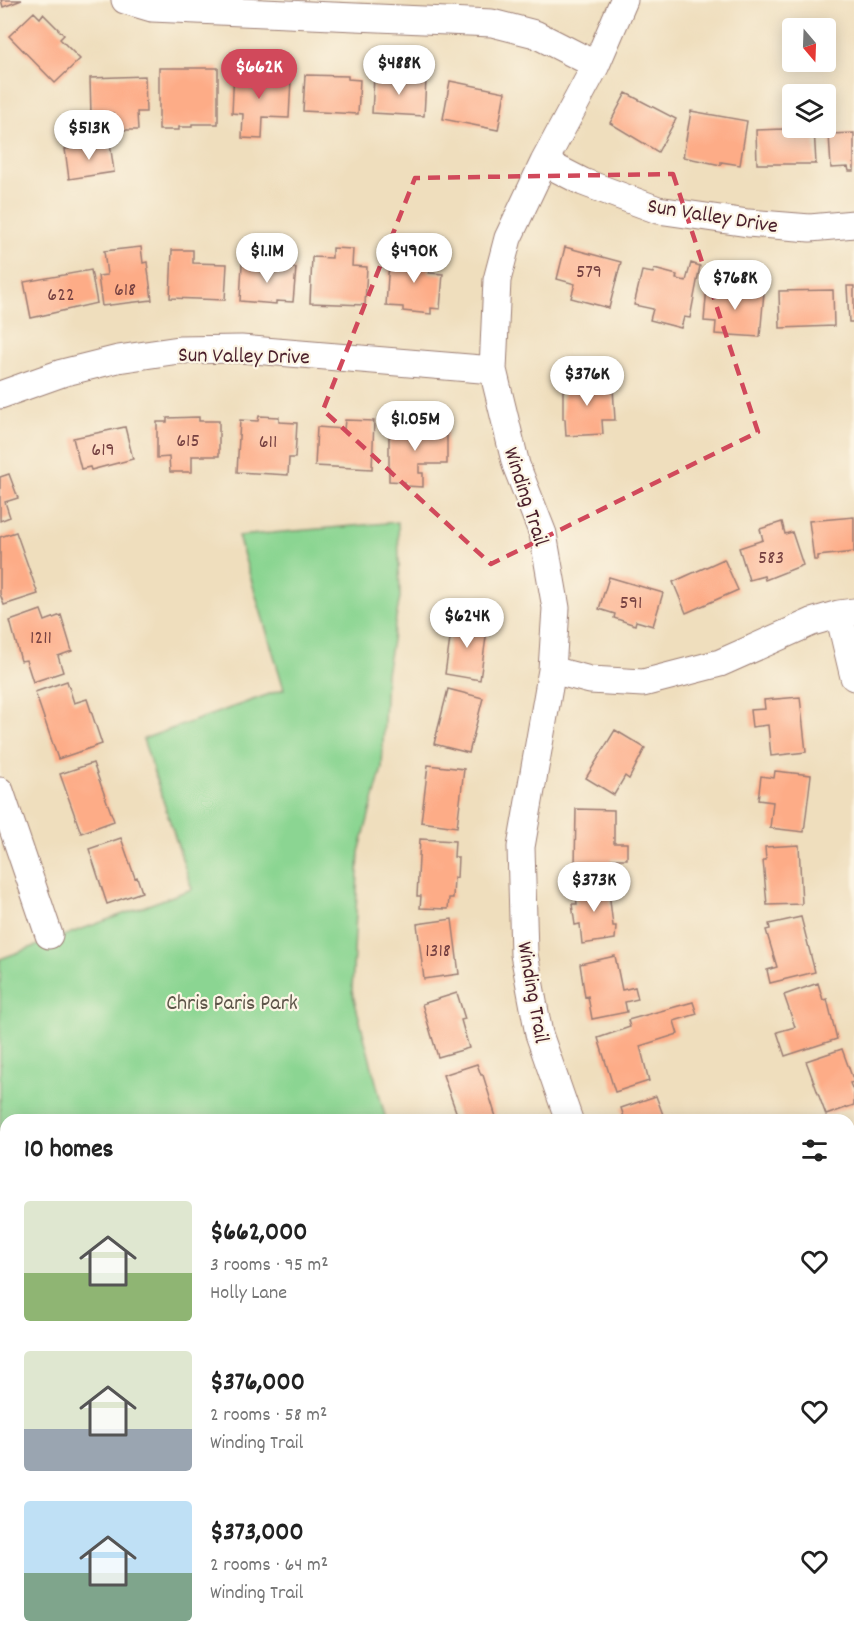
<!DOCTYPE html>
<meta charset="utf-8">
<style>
:root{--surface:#fff;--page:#f2f2f2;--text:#222;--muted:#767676;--accent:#d1495b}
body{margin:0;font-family:Dekko,sans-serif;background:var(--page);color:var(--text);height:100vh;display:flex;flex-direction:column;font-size:22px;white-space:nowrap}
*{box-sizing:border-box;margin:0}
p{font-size:20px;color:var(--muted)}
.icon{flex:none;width:33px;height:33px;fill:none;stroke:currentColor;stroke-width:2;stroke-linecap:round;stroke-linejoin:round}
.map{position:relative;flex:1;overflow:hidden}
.side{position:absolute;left:0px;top:1114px;width:855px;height:536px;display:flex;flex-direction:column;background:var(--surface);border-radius:18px 18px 0 0;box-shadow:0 3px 15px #0003}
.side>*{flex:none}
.needle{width:39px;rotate:161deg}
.controls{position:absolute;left:782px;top:18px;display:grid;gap:12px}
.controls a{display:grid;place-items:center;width:54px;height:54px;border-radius:6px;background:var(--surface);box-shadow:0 3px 15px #0003;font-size:30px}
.price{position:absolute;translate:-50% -51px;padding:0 14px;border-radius:21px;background:#fff;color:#222;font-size:20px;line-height:39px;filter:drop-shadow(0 2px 3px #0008)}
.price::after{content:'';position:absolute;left:50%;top:36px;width:18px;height:14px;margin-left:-9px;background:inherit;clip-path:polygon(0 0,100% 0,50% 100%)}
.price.active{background:var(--accent);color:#fff}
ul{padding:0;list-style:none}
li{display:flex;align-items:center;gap:18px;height:150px;padding:0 24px}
li span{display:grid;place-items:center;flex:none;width:168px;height:120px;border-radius:6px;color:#555}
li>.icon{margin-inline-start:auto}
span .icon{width:72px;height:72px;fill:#fffc;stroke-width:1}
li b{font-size:26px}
h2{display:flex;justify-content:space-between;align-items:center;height:72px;padding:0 24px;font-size:26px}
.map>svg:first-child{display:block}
.green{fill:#8bd592;stroke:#6a7a5e;stroke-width:1.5}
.building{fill:#fdac87}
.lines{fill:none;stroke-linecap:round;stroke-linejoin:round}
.service-casing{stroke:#9c7e74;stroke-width:16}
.minor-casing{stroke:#9c7e74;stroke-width:29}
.service{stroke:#fff;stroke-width:14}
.minor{stroke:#fff;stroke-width:27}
.marked{fill:none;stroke:#d1495b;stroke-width:4.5;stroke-dasharray:12 8;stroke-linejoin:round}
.labels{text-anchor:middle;stroke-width:4.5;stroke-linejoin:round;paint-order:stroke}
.number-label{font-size:20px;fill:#774242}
.street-label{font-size:22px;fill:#4a1f2b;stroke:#fcf5e5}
.park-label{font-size:22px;fill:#5e564a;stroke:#fcf5e5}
</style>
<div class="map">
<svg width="854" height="1649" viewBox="0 0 854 1649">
<rect width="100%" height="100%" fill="#fcf5e5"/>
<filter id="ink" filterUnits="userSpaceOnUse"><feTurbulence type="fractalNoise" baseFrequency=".0167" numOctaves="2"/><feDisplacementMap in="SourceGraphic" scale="12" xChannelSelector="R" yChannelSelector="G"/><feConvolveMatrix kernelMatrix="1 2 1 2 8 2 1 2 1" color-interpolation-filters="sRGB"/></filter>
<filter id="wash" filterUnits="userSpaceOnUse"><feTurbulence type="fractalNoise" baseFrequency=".008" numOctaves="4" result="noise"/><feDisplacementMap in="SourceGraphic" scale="24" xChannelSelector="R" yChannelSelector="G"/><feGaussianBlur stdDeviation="1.35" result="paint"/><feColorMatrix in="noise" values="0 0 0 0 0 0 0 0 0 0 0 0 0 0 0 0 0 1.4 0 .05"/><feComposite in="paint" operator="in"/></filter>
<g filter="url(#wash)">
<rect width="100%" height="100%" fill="#efdebd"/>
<path class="green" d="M398,522L400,597L386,673L382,768L359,852L352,991L386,1120H6V1644H566L568,1649H0V959L192,889L143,739L284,689L238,536Z"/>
<g id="blocks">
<path class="building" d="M1,0H22L3,7Z
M34,12L40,18L43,14L64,35L60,39L80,59L55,83L9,36Z
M159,68H218V124H192V127H179V130H159Z
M234,69L263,70V78L291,79L289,118L263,117L262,139L242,138L243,114L232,113Z
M305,75L348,76V79L360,80L358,114L303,111Z
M145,76L146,112H137L138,130H113V113L91,114L90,78Z
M374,77L426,80L424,116L372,113Z
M450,81L505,92L498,130L443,119Z
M626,93L676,119L658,152L610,123Z
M691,111L747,121L740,165L721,162V165L683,157Z
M814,128L816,164H757L756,130Z
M854,133V171H849L848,167L831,168L829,134Z
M110,143L114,172L69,179L65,149Z
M141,247L143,263L147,262L152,300L102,306L98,276L107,275L104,251Z
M565,247L621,262L609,308L571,298L575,284L557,279Z
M332,248L353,249L352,266L367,267L365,305L310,303L312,257L332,258Z
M172,250H193V263L227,264L225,300L170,298Z
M397,251L430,254L429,273L443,274L440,309L431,308V314L403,311V307L386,306L389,261H396Z
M691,263L700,266L690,318L684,317L681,328L650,320L653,309L634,305L642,271L653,273L654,269L677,275L676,279L686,281Z
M242,264L296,268L293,302L276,301V304L240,301Z
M91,270L97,303L31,318L24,282Z
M707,286L764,292L760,337L715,334L716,322L704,321Z
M847,286H854V322H849Z
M833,290L834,326L780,328L779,291Z
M600,379V388H613L615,420H602L603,434L566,436L565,419H563V381Z
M259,416L279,417V422L297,423L295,458H289L288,475L237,472L240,420L258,421Z
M199,417V421H219V456H192V472H170L169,457L157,458V422H167V418Z
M345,420L374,421L372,469L315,466L317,427L344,429Z
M389,425H432V428L447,430V464H419V473H423V487L405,486V482L389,481Z
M125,427L133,459L91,470L90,467L81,469L73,438Z
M9,474L18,498L5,502L10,517L0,521V477Z
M854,517V552L818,556V560H814L809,521Z
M782,522L785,534L792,532L803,565L765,580L764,576L749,580L739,548L763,540L760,529Z
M16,532L38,594L4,605L0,594V537Z
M724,559L738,590L686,613L673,582Z
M609,577L663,593L653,626L636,621L635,625L614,618L615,614L599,609Z
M41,610L45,621L61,615L72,651L58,656L63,672L33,682L26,660L21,661L10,621Z
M453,618L488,623L480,680L445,674Z
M67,681L74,703L87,699L102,744L58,759L35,692Z
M448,689L483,698L469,753L434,744Z
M800,697L806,752L771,756L768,725L752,727L750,710L765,709L764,700Z
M615,730L645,748L629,779L625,776L614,795L586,778Z
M93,763L114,821L81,833L60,774Z
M428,765L464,769L457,827L421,822Z
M775,771L811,775L804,832L770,828L773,802L758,800L761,776L774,778Z
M576,809L614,810V843H627V859H611V868L575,867Z
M121,838L135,878L137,877L142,892L107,904L89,849Z
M420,839L455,841L454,857H458L457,878L454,877L453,898H449L448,909L420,908L421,896H417Z
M799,845L802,904L767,905L763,860H766L765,847Z
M608,883L613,926H616L615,939L582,944L580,924L575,925L572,904H577L575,887Z
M801,917L815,972L770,983L767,970L777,967L766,930L770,929L769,924Z
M452,919L459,974L424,979L417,924Z
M615,956L622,990L635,987L638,999L625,1002L627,1012L592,1019L588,996L585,997L580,964Z
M818,983L823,1000L827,999L837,1039L785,1056L777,1032L795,1027L784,995Z
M457,993L465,1019L461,1020L469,1048L438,1057L422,1004Z
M693,1002L697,1014L674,1021L678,1034L640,1046L649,1081L615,1092L598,1038L630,1027L628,1020Z
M842,1049L854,1082L850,1083L854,1093V1105L826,1115L806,1061Z
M477,1064L481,1075H483L496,1117L487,1120H459L443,1075Z
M656,1096L665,1120H625L621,1108Z
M854,1127V1178L849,1179V1129Z
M641,1644H683L684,1649H642Z"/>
</g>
</g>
<g filter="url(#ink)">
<use href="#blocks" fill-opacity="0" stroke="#9c7e74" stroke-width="1.5"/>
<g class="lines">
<defs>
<path id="service" d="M0,1521L6,1536
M53,1644L56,1649"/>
<path id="minor" d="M125,0L152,8L492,23L535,34L596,65
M544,162L583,182L658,210L748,223L810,228L854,224
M0,395L62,373L118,359L179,350L241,349L493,370
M839,614L854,677
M552,670L590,680L643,683L720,663L812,622L839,614L854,612
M0,791L49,935
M569,1120L539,1034L524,954L521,847L552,670L556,608L543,534L516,465L493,370L497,280L508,238L544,162L596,65L624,0
M749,1644L751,1649"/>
</defs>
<use href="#service" class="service-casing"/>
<use href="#minor" class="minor-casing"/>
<use href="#service" class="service"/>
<use href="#minor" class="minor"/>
</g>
</g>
<path class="marked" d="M673,174L758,432L491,564L323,410L415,178Z"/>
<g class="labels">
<g class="number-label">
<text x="589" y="277">579</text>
<text x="125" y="295">618</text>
<text x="61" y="300">622</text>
<text x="188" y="446">615</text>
<text x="268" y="447">611</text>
<text x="103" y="455">619</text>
<text x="771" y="563">583</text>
<text x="631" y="608">591</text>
<text x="41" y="643">1211</text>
<text x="438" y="956">1318</text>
</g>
<g class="street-label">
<text transform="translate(713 214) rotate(9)" y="8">Sun Valley Drive</text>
<text transform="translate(244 354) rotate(1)" y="8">Sun Valley Drive</text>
<text transform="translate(528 496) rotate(72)" y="8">Winding Trail</text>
<text transform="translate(535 992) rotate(80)" y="8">Winding Trail</text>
</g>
<g class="park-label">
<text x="232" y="1009">Chris Paris Park</text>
</g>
</g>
</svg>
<div class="controls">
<a><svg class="needle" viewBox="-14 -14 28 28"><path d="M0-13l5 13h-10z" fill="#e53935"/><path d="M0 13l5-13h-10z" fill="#767676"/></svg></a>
<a><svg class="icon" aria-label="layers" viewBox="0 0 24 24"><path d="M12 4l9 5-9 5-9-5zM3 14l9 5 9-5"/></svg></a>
</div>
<b class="price" style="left:399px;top:96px">$488K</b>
<b class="price active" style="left:259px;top:100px">$662K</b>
<b class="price" style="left:89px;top:161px">$513K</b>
<b class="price" style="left:267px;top:284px">$1.1M</b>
<b class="price" style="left:414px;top:284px">$490K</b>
<b class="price" style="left:735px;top:311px">$768K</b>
<b class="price" style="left:587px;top:407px">$376K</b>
<b class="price" style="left:415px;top:452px">$1.05M</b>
<b class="price" style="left:467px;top:649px">$624K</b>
<b class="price" style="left:594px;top:913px">$373K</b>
<section class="side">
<h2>10 homes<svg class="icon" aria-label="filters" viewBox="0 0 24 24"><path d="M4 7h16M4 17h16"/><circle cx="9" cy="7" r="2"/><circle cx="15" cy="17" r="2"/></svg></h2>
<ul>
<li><span style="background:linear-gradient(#dfe7d0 60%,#8fb573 0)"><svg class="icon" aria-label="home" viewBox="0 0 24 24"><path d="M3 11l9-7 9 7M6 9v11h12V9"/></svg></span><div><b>$662,000</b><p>3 rooms · 95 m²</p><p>Holly Lane</p></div><svg class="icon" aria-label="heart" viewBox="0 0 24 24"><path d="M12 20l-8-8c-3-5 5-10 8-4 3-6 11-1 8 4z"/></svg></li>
<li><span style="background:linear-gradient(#dfe7d0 65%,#9aa5b1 0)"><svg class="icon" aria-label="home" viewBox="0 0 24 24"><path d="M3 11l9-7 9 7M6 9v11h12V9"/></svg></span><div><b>$376,000</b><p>2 rooms · 58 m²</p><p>Winding Trail</p></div><svg class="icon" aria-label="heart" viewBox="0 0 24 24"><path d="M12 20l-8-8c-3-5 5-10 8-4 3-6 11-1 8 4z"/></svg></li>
<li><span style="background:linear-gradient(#bfe0f5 60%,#7fa58c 0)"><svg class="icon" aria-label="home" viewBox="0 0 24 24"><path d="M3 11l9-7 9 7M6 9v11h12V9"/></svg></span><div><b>$373,000</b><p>2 rooms · 64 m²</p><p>Winding Trail</p></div><svg class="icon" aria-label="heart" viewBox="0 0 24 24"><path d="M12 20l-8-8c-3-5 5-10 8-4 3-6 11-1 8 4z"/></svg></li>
</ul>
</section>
</div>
